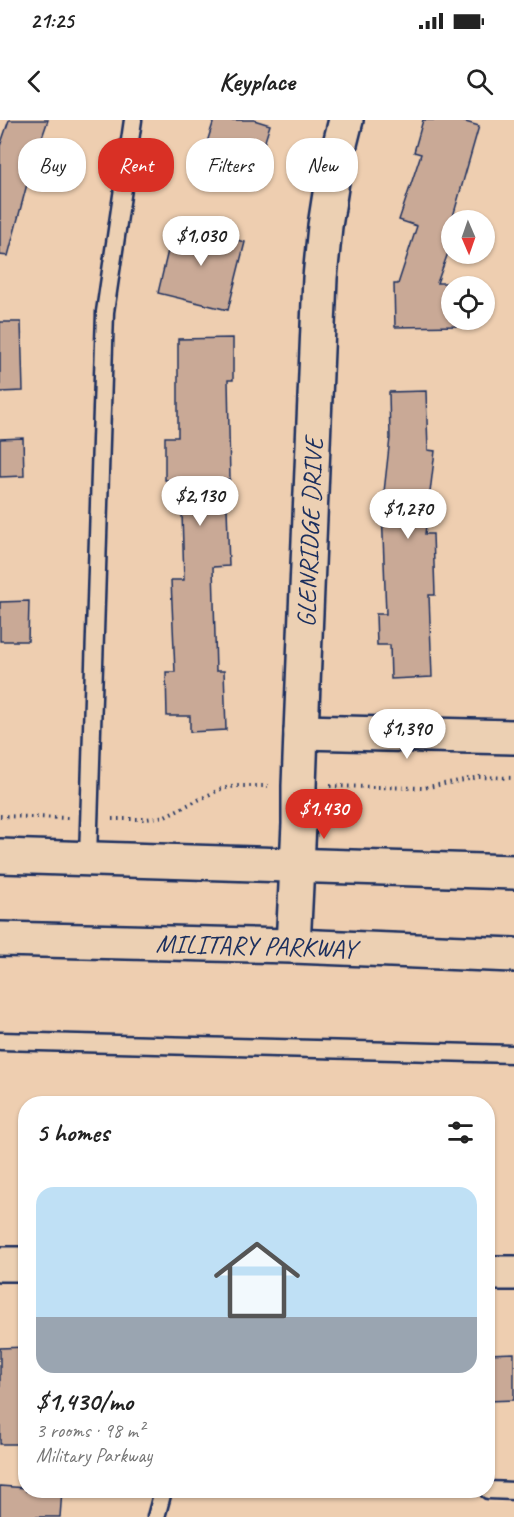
<!DOCTYPE html>
<meta charset="utf-8">
<style>
:root{--surface:#fff;--page:#f2f2f2;--text:#222;--muted:#767676;--accent:#d93025}
body{margin:0;font-family:Caveat,sans-serif;background:var(--page);color:var(--text);height:100vh;display:flex;flex-direction:column;font-size:22px;white-space:nowrap}
*{box-sizing:border-box;margin:0}
p{font-size:20px;color:var(--muted)}
.icon{flex:none;width:33px;height:33px;fill:none;stroke:currentColor;stroke-width:2;stroke-linecap:round;stroke-linejoin:round}
.map{position:relative;flex:1;overflow:hidden}
.details{position:absolute;left:18px;top:976px;width:477px;height:402px;display:flex;flex-direction:column;background:var(--surface);border-radius:24px;box-shadow:0 2px 4px #0004}
.details>*{flex:none}
.hud{position:absolute;left:18px;top:18px;width:478px;height:54px;display:flex;gap:12px}
.needle{width:39px;rotate:178deg}
.fabs{position:absolute;left:441px;top:90px;display:grid;gap:12px}
.fabs a{display:grid;place-items:center;width:54px;height:54px;border-radius:50%;background:var(--surface);box-shadow:0 2px 4px #0004;font-size:30px}
.price{position:absolute;translate:-50% -51px;padding:0 14px;border-radius:21px;background:#fff;color:#222;font-size:20px;line-height:39px;filter:drop-shadow(0 2px 3px #0008)}
.price::after{content:'';position:absolute;left:50%;top:36px;width:18px;height:14px;margin-left:-9px;background:inherit;clip-path:polygon(0 0,100% 0,50% 100%)}
.price.on{background:var(--accent);color:#fff}
ul{padding:0;list-style:none}
li{display:grid;align-content:center;gap:12px;height:318px;padding:0 18px}
li span{display:grid;place-items:center;height:186px;border-radius:18px;color:#555}
li>.icon{margin-inline-start:auto}
span .icon{width:108px;height:108px;fill:#fffc;stroke-width:1}
li b{font-size:26px}
h2{display:flex;justify-content:space-between;align-items:center;height:72px;padding:0 18px;font-size:26px}
.chip{padding:0 21px;border-radius:24px;background:var(--surface);box-shadow:0 2px 4px #0004;font-size:21px;line-height:54px}
.chip.on{background:var(--accent);color:#fff}
.status{display:flex;justify-content:space-between;align-items:center;height:42px;padding:0 30px;background:var(--surface);direction:ltr}
.status svg{height:16px;fill:currentColor}
header{display:flex;justify-content:space-between;align-items:center;height:78px;padding:0 18px;background:var(--surface);font-size:27px;font-weight:700}
.map>svg:first-child{display:block}
.building{fill:#c9a996;stroke:#1b2f5e;stroke-width:1.5}
.lines{fill:none;stroke-linecap:round;stroke-linejoin:round}
.lane-casing{stroke:#1b2f5e;stroke-width:21}
.street-casing{stroke:#1b2f5e;stroke-width:38}
.secondary-casing{stroke:#1b2f5e;stroke-width:38}
.path{stroke:#1b2f5e;stroke-width:4;stroke-dasharray:1.5 4.5;stroke-linecap:butt}
.lane{stroke:#ecd0b3;stroke-width:16}
.street{stroke:#ecd0b3;stroke-width:33}
.secondary{stroke:#ecd0b3;stroke-width:33}
.labels{text-anchor:middle;stroke-width:4.5;stroke-linejoin:round;paint-order:stroke}
.street-label{font-size:26px;fill:#1b2f5e;stroke:#ecd0b3}
</style>
<div class="status"><b>21:25</b><svg viewBox="0 0 49 12"><path d="M0 12V9h3v3zM5 12V6h3v6zM10 12V3h3v9zM15 12V0h3v12zM26 1h20v11H26zM47 4h2v5h-2z"/></svg></div>
<header><svg class="icon" aria-label="back" viewBox="0 0 24 24"><path d="M15 5l-7 7 7 7"/></svg>Keyplace<svg class="icon" aria-label="search" viewBox="0 0 24 24"><circle cx="10" cy="10" r="6"/><path d="M15 15l6 6"/></svg></header>
<div class="map">
<svg width="514" height="1397" viewBox="0 0 514 1397">
<rect width="100%" height="100%" fill="#eeceb0"/>
<filter id="ink" filterUnits="userSpaceOnUse"><feTurbulence type="fractalNoise" baseFrequency=".0167" numOctaves="2"/><feDisplacementMap in="SourceGraphic" scale="12" xChannelSelector="R" yChannelSelector="G"/><feConvolveMatrix kernelMatrix="1 2 1 2 8 2 1 2 1" color-interpolation-filters="sRGB"/></filter>
<g filter="url(#ink)">
<path class="building" d="M9,0H48L31,49L8,136L0,135V26Z
M214,0H254L270,5L261,34L251,32L241,63L198,51Z
M423,0H459L479,6L452,100V122L437,163H460L461,166H452V200H461L462,206L395,207L394,164H398L417,106L399,100L421,34L414,32Z
M174,105L245,122L228,190L158,173Z
M0,202H21L23,271L0,272Z
M233,218V260H228L230,359H226L229,446L213,447L216,551H224L226,610L190,612V596H167L166,552H175L171,460H184L181,360H165V317H178V219Z
M426,271L428,330L435,331L425,414H433L435,475H429L432,557L391,559L390,525H377L376,494H386L382,390L390,318L389,272Z
M23,318L24,356L0,357V319Z
M29,481L28,521H0V482Z
M26,1227V1279H24L23,1324H0V1228Z
M514,1233V1280L488,1281V1234Z
M0,1366L26,1368V1371H62L60,1397H0Z"/>
<g class="lines">
<defs>
<path id="lane" d="M88,738L105,192L133,0
M0,921L514,934
M488,1370L514,1371
M156,1397L163,1371"/>
<g id="street">
<path d="M301,612L514,617"/>
<path id="s1" d="M293,826L299,704V666L301,612L320,158L325,106L334,48L346,0"/>
<path d="M0,1144H26"/>
<path d="M488,1153H514"/>
</g>
<g id="secondary">
<path d="M0,736L514,752"/>
<path id="s2" d="M0,819L293,826L514,835"/>
</g>
</defs>
<use href="#lane" class="lane-casing"/>
<use href="#street" class="street-casing"/>
<use href="#secondary" class="secondary-casing"/>
<path class="path" d="M330,666L423,668L479,657L514,658
M0,696L68,698
M112,699H147L165,696L221,669L236,666H268"/>
<use href="#lane" class="lane"/>
<use href="#street" class="street"/>
<use href="#secondary" class="secondary"/>
</g>
</g>
<g class="labels">
<g class="street-label">
<text dy="9" stroke="none"><textPath href="#s1" startOffset="414">GLENRIDGE DRIVE</textPath></text>
<text dy="9" stroke="none"><textPath href="#s2" startOffset="256">MILITARY PARKWAY</textPath></text>
</g>
</g>
</svg>
<div class="fabs">
<a><svg class="needle" viewBox="-14 -14 28 28"><path d="M0-13l5 13h-10z" fill="#e53935"/><path d="M0 13l5-13h-10z" fill="#767676"/></svg></a>
<a><svg class="icon" aria-label="locate" viewBox="0 0 24 24"><circle cx="12" cy="12" r="6"/><path d="M12 2v4M12 18v4M2 12h4M18 12h4"/></svg></a>
</div>
<b class="price" style="left:201px;top:147px">$1,030</b>
<b class="price" style="left:200px;top:407px">$2,130</b>
<b class="price" style="left:408px;top:420px">$1,270</b>
<b class="price" style="left:407px;top:640px">$1,390</b>
<b class="price on" style="left:324px;top:720px">$1,430</b>
<div class="hud">
<a class="chip">Buy</a>
<a class="chip on">Rent</a>
<a class="chip">Filters</a>
<a class="chip">New</a>
</div>
<section class="details">
<h2>5 homes<svg class="icon" aria-label="filters" viewBox="0 0 24 24"><path d="M4 7h16M4 17h16"/><circle cx="9" cy="7" r="2"/><circle cx="15" cy="17" r="2"/></svg></h2>
<ul>
<li><span style="background:linear-gradient(#bfe0f5 70%,#9aa5b1 0)"><svg class="icon" aria-label="home" viewBox="0 0 24 24"><path d="M3 11l9-7 9 7M6 9v11h12V9"/></svg></span><div><b>$1,430/mo</b><p>3 rooms · 98 m²</p><p>Military Parkway</p></div></li>
</ul>
</section>
</div>
